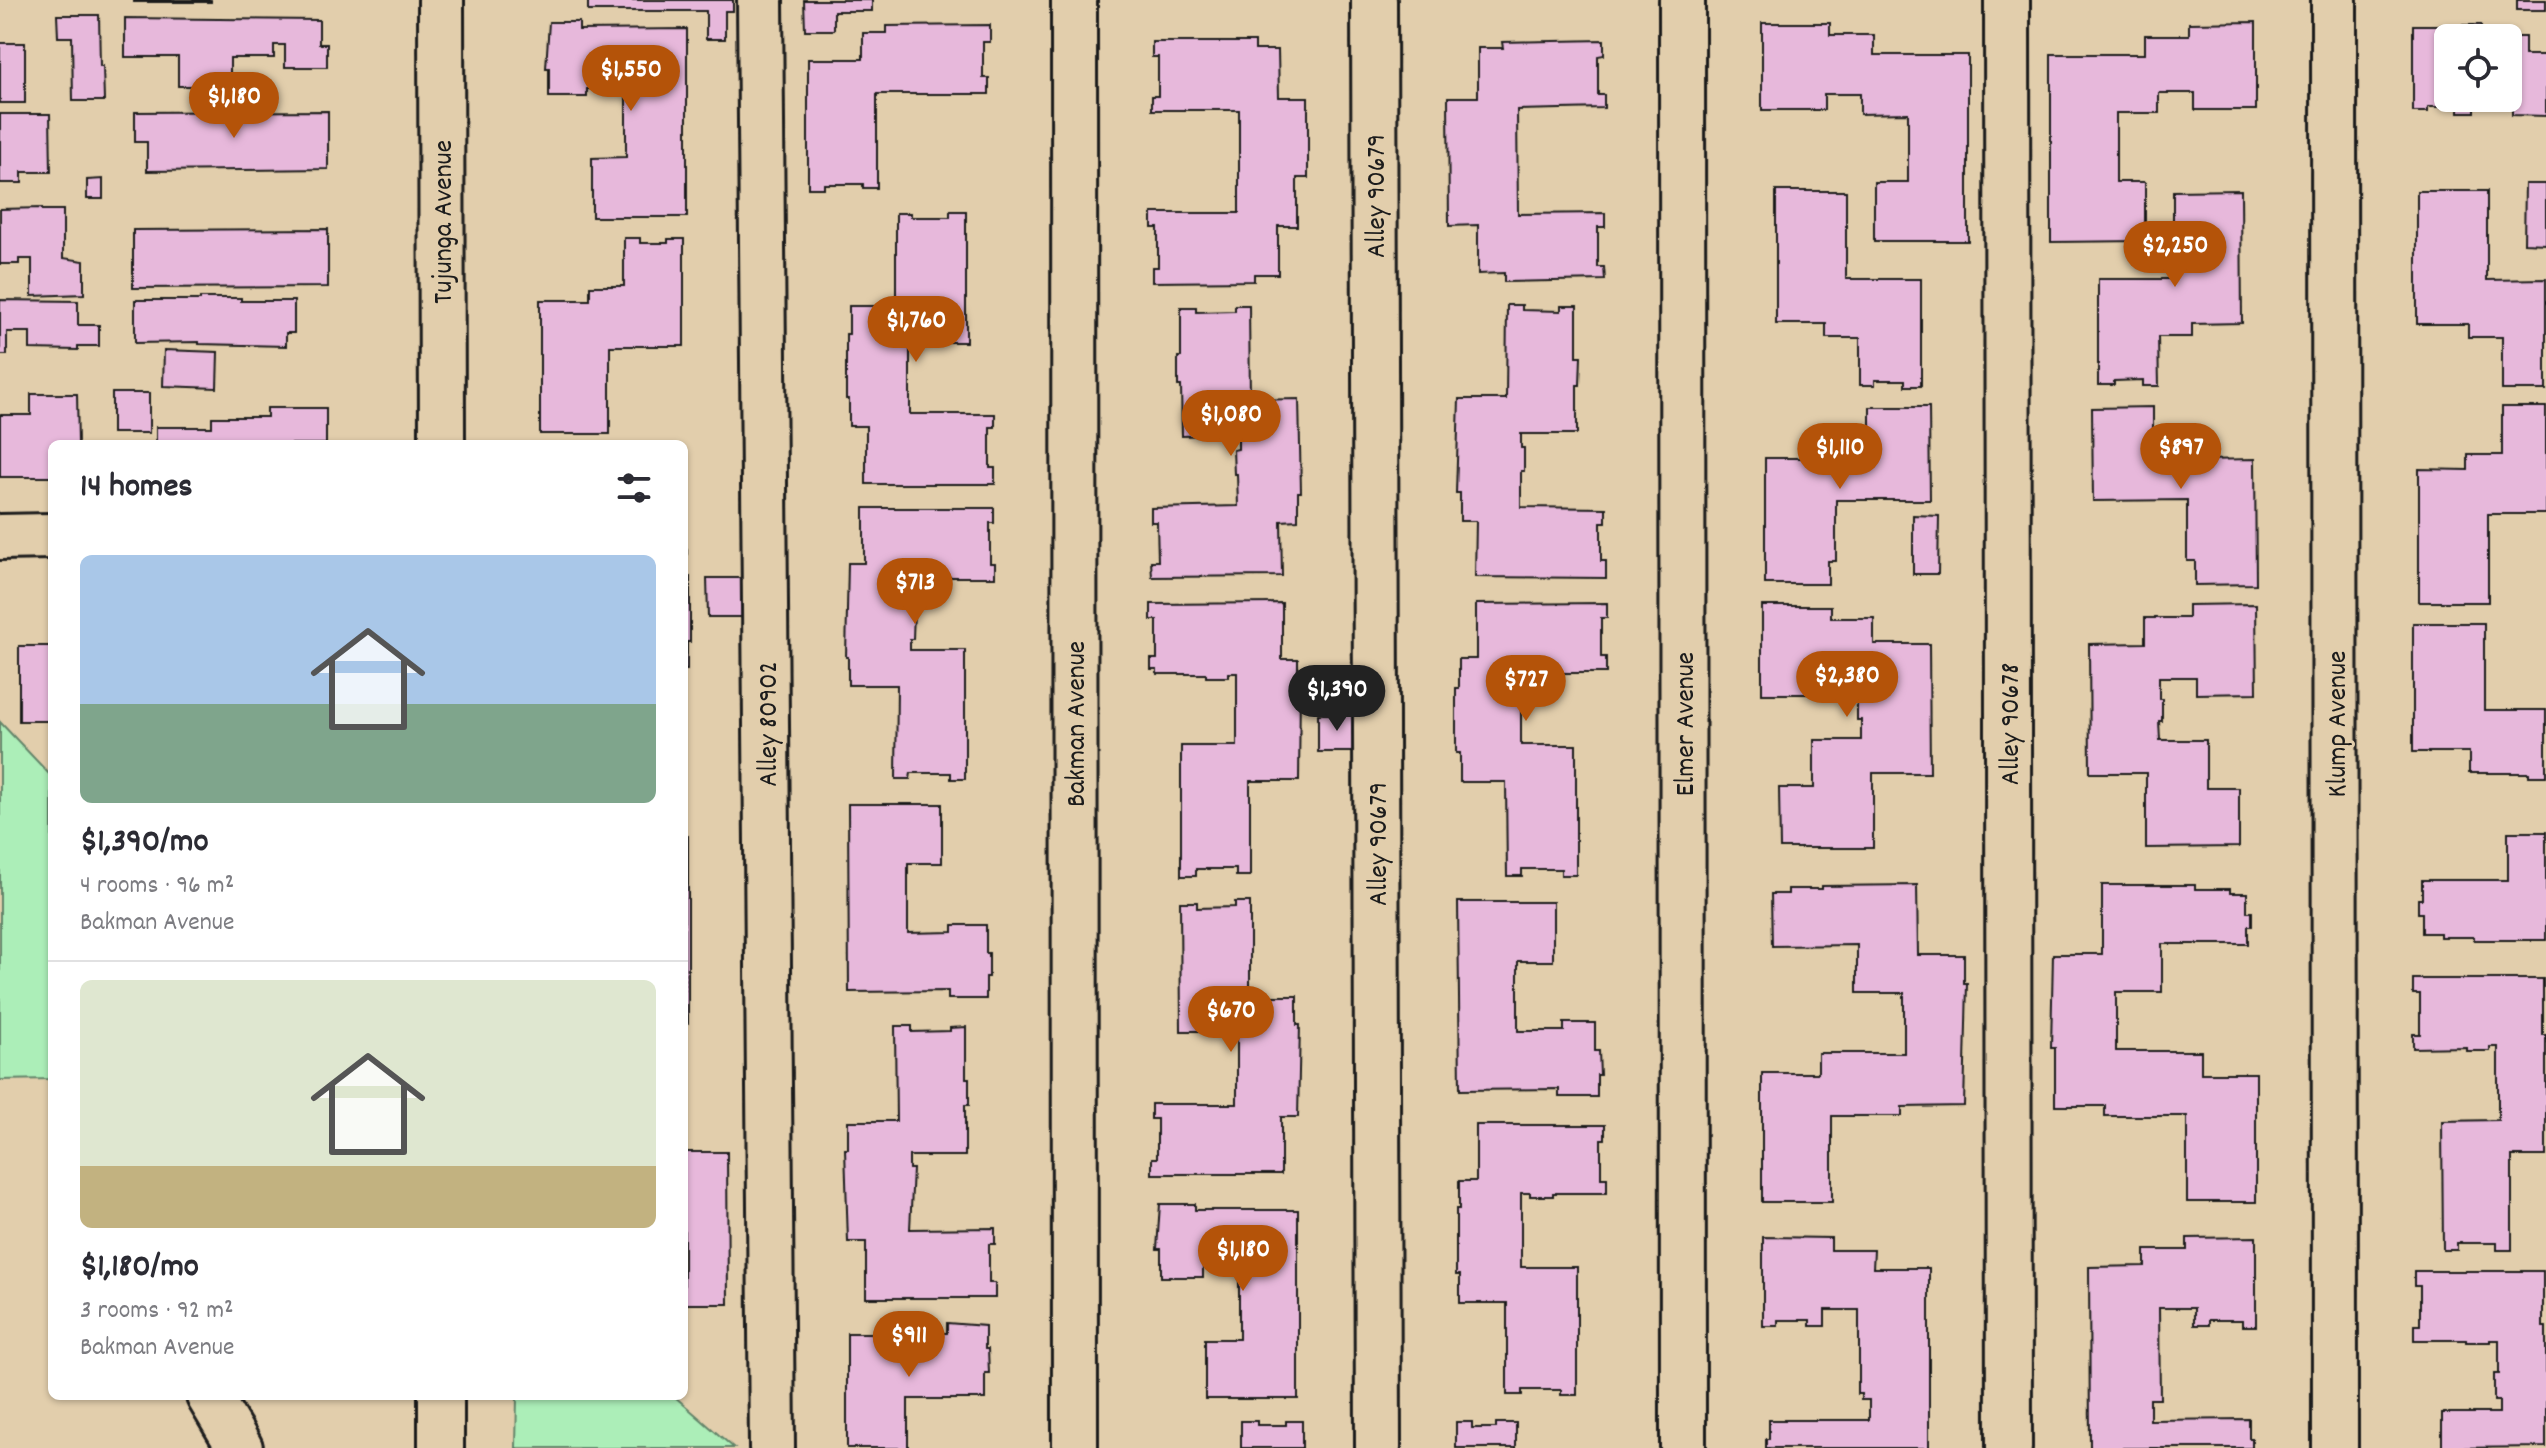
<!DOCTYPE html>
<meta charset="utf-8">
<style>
:root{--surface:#fff;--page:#f2f2f3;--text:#2b2b33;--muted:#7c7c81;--line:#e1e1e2;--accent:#b45309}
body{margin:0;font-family:Dekko,sans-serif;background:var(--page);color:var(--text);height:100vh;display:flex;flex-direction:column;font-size:30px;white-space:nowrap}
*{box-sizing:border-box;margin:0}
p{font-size:26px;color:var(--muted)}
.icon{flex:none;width:44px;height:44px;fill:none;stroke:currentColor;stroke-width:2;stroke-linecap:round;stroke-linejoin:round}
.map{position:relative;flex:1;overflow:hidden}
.panel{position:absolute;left:48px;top:440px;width:640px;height:960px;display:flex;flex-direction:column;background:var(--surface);border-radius:12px;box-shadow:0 2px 6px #0004}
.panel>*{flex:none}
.tools{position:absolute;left:2434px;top:24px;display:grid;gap:16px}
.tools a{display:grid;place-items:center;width:88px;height:88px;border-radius:12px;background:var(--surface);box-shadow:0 2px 6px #0004;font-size:40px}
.price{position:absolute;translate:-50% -68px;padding:0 18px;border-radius:28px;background:var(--accent);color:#fff;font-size:26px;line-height:52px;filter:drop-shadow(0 2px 4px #0008)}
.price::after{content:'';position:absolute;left:50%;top:48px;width:24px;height:18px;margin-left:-12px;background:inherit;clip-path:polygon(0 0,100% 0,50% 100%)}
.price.active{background:#222;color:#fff}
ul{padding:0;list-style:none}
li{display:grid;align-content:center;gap:16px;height:424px;padding:0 32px}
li+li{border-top:2px solid var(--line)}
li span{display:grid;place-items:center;height:248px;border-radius:12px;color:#555}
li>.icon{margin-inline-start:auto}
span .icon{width:144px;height:144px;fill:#fffc;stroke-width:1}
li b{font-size:34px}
h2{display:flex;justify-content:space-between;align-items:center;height:96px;padding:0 32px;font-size:34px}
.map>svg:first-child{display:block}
.green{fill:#aceeb8;stroke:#64856a;stroke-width:2}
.building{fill:#e7b8db;stroke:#1c1c1c;stroke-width:2}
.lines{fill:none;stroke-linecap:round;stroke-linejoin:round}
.minor-casing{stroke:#1c1c1c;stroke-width:50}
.minor{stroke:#e2ceac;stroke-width:44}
.labels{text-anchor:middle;stroke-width:6;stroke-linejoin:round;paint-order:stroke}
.street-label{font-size:28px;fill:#1c1c1c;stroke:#e2ceac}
</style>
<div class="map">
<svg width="2546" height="1448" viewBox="0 0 2546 1448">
<rect width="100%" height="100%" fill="#e2ceac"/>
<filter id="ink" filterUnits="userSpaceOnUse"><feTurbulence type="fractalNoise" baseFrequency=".0125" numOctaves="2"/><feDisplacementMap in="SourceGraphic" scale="16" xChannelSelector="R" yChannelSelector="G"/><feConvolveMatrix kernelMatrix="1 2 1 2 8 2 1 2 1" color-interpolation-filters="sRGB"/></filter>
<g filter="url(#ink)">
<path class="green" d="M0,722L52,777V1079L0,1080Z
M517,1396H674L734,1448H516Z"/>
<path class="building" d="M134,0H211V2H134Z
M588,0H733V11H725V39H706V11H588Z
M804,0H872V11H834V30H805Z
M2517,0H2546V10H2517Z
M57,15H99L100,66H103L104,101H73L72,37H58Z
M125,18L319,20V44H327V67H285V45H274V58H230V79H223V86H178V57H125Z
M549,22H579V30L687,29V217H592V158L626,157V89H587V97H549V68H546Z
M2256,22V110H2195V93H2159V113H2116V182H2145V241L2051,242V54H2145V35H2189V23Z
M1762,23H1830V35H1874V55H1968V241H1874V182H1908V113L1860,114V94H1824V110H1762Z
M990,25V42H983V78H989V94H877V188H863V184H824V188H808V59H863V33H886V26Z
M2413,25H2481V37H2525V55H2546V116L2512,115V97L2508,96V38H2448V98H2475V112H2459V107H2428V112H2413Z
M1604,40V55L1598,56V95H1604V108L1517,110L1518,214L1605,213V227H1598V267H1604L1605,280L1504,282V273L1478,274V225L1449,226L1448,97H1478V48H1503L1502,42Z
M1152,42H1255V50H1278L1279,97H1308V178H1297V226H1278V274H1254V281L1152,282V267H1158V228H1152V213H1239V110H1152V96H1158V57H1152Z
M0,43H25V103H0Z
M328,111V169L147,171V142H135V112Z
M0,114H50L51,172H22V183H0Z
M103,179V199H87V180Z
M2525,184H2546V244L2524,243Z
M2241,190L2242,323L2192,324V337H2158L2159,386H2143V380L2114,381V385H2098V279H2173V191Z
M1776,191H1846V279H1921V386H1905V380H1875V385H1860V338H1826V324H1776Z
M2417,191H2487V280L2546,279V390H2502V337H2468V324H2417Z
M42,208V210H63V258L84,261V294L32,296V259H19V264H0V209Z
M950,211H966V342H910V414H995V427H990V468H995V484H866V426H849V399H846V334H849V306H896V213H911V217H950Z
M328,229V287L133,288V230Z
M624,238H640V243H668V239H684V346H610V434H540V300H590V286H624Z
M200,298H241V301H294V333H286V346L199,344V342L135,343V300H200Z
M0,300L78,301V325H99V346H78V350L30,349V332H7V355H0Z
M1235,305H1249L1250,400L1299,399L1301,492H1298V520L1281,521L1282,576L1152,577L1151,561H1158L1157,522H1151V508L1238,506L1237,474H1234L1233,450L1238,449V434L1182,436L1181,386H1178V357H1181V307H1196V312L1235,311Z
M1507,305H1522V310L1561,311V306H1577V356H1581L1580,385H1577V434H1521V448H1524V471H1521V507L1606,508V522H1601V561H1606V578L1475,577L1476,521H1460V493H1456L1459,399H1506Z
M164,350L218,352L217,388L163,386Z
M112,393H149V433H112Z
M31,394H77L78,444H52V477H0V415H31Z
M1870,407H1929L1930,500H1836V561H1828V584H1765V458H1821V441H1870Z
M2153,407V442L2201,441V460L2255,459L2256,584L2195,585V561H2187V500L2093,501L2092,408Z
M2502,407H2546V514H2488V602H2419V469L2468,470V455H2502Z
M267,408H326V444H156V427H212V417H267Z
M864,508H994V523H990V563H995V577H942V580H918V576H909V611H914L913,639H910V650H965V779H951V773H911L910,779H896L897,685H848V657H846L848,563H864Z
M1913,515L1939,516L1938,574H1913Z
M684,549H687V577H690V642H687V670H684Z
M707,578H742V594H747V617H708Z
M1282,603V659H1298V688H1300L1299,781H1250V876H1236V869H1196V876H1181V746H1237V673H1229V677H1206V674H1157V669H1151V659H1157V620H1151V604Z
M1607,603V618H1601V657H1606V673H1521V745H1576V875H1561V869H1522V876H1507L1506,782H1460V753H1456V688H1459V659H1476V604Z
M2256,604L2257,693L2196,694V677H2159V699H2162V721H2159L2160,740H2206V788H2239V847L2146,848V773H2090L2089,644L2145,643V618H2188V605Z
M1762,606H1831V618H1874V644H1929L1930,773H1873V848H1780L1779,788H1814V740H1861V720H1857V698H1861V676H1824V694H1762Z
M2413,623H2484V710H2546V776H2529V773H2469V752H2413Z
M19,646H52V721H19Z
M1318,714H1354V731H1358V752H1318Z
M848,804H942V863H908V933L953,932V925H986V953H989V977H986V999H948V991L849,992Z
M2508,832H2546V940H2474V937H2440V933H2422V913H2418V899H2422V880H2508Z
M684,836H688V1023H684Z
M1917,885L1918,955H1964V983H1967L1964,1106L1902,1107V1116H1832V1202H1762V1073H1818V1053H1904V993H1857V945L1772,946L1771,894H1788V889H1822V886Z
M2102,885H2195V889H2230V893H2247V912H2252V926H2248V944H2162V992H2116V1051H2201V1073H2256V1202H2187V1116H2105V1106H2055V1048H2051L2053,954H2102Z
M1180,902H1197V908L1235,907V902H1250V996H1297V1025H1300L1298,1117H1281V1174H1152V1158H1157V1119H1151V1104H1237V1031H1181Z
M1458,902H1553V961H1518V1031H1564V1023H1595V1051H1599L1600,1075H1597V1097H1559V1089L1460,1090Z
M2413,979H2543V1035H2546V1156H2512V1250H2497V1243H2457V1250H2443L2442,1121L2498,1120V1047H2490V1051H2466V1047L2413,1048V1034H2420V994H2413Z
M895,1026H912V1032L950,1031V1028L966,1027V1078H969V1105H965V1156H909V1169H913L910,1229L995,1228V1244H989V1283H995V1298H866V1242H848L845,1149H848V1121H896Z
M1476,1125H1605V1139H1601V1178H1607V1193H1553V1196H1530V1193H1521V1267H1577V1395H1561V1390H1522V1395H1507V1303H1460V1275H1456V1209H1459V1181H1476Z
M684,1152H727L728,1304H684Z
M1160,1204H1195V1210H1298V1399H1205V1339H1239V1268H1203V1277H1161V1249H1157Z
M1763,1237L1831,1238V1250H1874L1873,1268H1929V1448H1766V1439H1769V1420H1869V1400H1861V1394H1857V1382H1859V1310H1825V1326H1810V1320H1778V1326H1763Z
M2256,1237V1326H2242V1320H2209V1325H2194V1308H2159L2160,1399H2150V1420L2249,1419V1438H2252V1448H2090L2089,1267L2145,1266V1250H2187V1238Z
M2414,1271H2543V1327H2546V1447L2442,1448V1413H2499V1401H2494V1374H2499V1340H2490V1342H2466V1340H2414V1325H2420V1286H2414Z
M947,1323L985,1326V1349H988L989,1373H985V1399H908V1448H847V1333H947Z
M1241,1421H1257V1425H1286V1421H1302V1448H1241Z
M1456,1422H1472V1428H1496V1423H1516V1448H1456Z"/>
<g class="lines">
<defs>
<path id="minor" d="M441,0L442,444
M760,0L772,1448
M1074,0L1075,1448
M1374,0L1378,1448
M1682,0L1683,1448
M2007,0L2009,1448
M2334,0L2335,1448
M0,537L52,536
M209,1396L240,1448
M441,1448V1396"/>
</defs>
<use href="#minor" class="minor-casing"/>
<use href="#minor" class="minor"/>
</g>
</g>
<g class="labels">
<g class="street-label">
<text transform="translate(1374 196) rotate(-90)" y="10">Alley 90679</text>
<text transform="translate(441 222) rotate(-90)" y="10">Tujunga Avenue</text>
<text transform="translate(766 724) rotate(-90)" y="10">Alley 80902</text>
<text transform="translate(1074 724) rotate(-90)" y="10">Bakman Avenue</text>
<text transform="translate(1683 724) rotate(-90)" y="10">Elmer Avenue</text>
<text transform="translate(2008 724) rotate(-90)" y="10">Alley 90678</text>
<text transform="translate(2335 724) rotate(-90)" y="10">Klump Avenue</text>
<text transform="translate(1376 844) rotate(-90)" y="10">Alley 90679</text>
</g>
</g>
</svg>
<div class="tools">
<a><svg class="icon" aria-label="locate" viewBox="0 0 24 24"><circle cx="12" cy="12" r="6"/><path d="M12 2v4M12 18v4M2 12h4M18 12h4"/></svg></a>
</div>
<b class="price" style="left:631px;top:113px">$1,550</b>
<b class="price" style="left:234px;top:140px">$1,180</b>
<b class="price" style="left:2175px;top:289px">$2,250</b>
<b class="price" style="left:916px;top:364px">$1,760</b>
<b class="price" style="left:1231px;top:458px">$1,080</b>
<b class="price" style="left:1840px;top:491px">$1,110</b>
<b class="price" style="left:2181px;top:491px">$897</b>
<b class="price" style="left:915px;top:626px">$713</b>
<b class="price" style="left:1847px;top:719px">$2,380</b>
<b class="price" style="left:1526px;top:723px">$727</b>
<b class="price active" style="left:1337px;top:733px">$1,390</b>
<b class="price" style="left:1231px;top:1054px">$670</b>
<b class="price" style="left:1243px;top:1293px">$1,180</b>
<b class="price" style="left:909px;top:1379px">$911</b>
<section class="panel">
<h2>14 homes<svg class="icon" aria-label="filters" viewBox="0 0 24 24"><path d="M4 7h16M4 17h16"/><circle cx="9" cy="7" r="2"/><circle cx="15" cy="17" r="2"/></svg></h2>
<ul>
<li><span style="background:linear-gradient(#a9c7e8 60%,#7fa58c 0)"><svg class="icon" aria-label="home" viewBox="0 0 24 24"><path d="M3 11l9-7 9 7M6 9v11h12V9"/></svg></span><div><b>$1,390/mo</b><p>4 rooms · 96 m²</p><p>Bakman Avenue</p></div></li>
<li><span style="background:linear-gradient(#dfe7d0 75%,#c2b280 0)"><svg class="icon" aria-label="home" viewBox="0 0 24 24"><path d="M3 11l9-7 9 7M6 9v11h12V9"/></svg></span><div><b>$1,180/mo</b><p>3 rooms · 92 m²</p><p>Bakman Avenue</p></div></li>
</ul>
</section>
</div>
